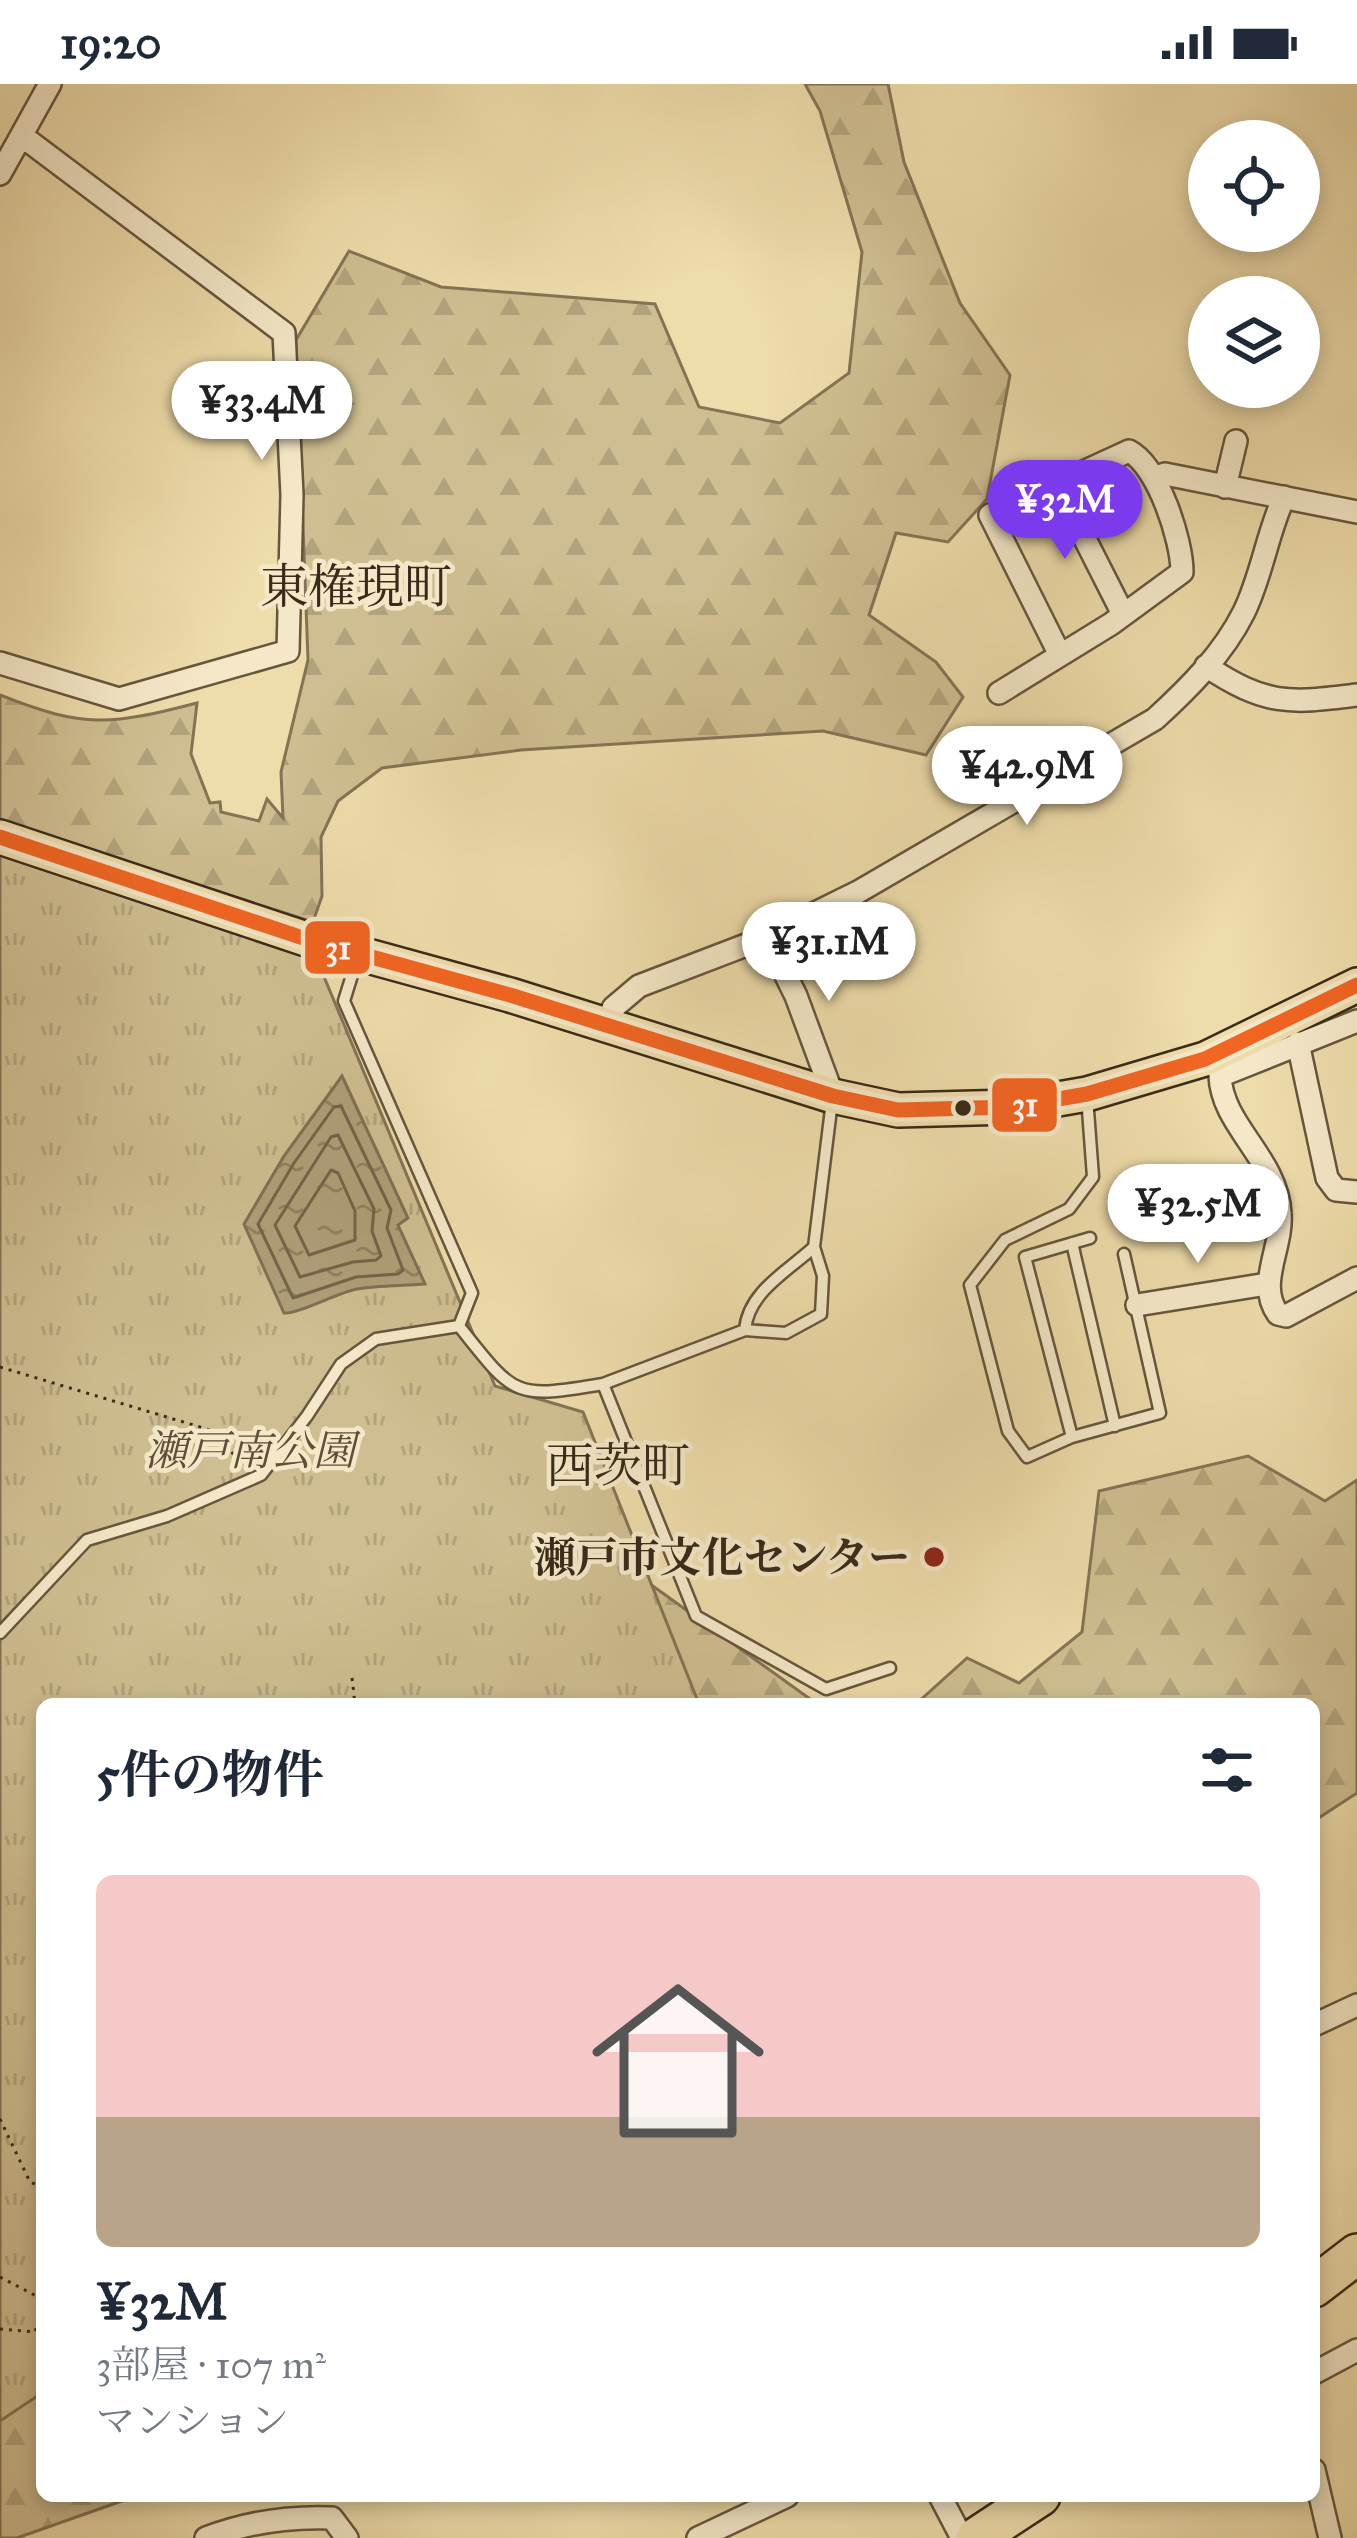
<!DOCTYPE html>
<html lang="ja">
<meta charset="utf-8">
<style>
:root{--surface:#fff;--page:#f6f6f7;--text:#1f2937;--muted:#747a83;--accent:#7c3aed}
body{margin:0;font-family:"IM FELL Great Primer","Noto Serif JP",serif;background:var(--page);color:var(--text);height:100vh;display:flex;flex-direction:column;font-size:45px;white-space:nowrap}
*{box-sizing:border-box;margin:0}
p{font-size:39px;color:var(--muted)}
.icon{flex:none;width:66px;height:66px;fill:none;stroke:currentColor;stroke-width:2;stroke-linecap:round;stroke-linejoin:round}
.map{position:relative;flex:1;overflow:hidden}
.side{position:absolute;left:36px;top:1614px;width:1284px;height:804px;display:flex;flex-direction:column;background:var(--surface);border-radius:18px;box-shadow:0 6px 18px #0003}
.side>*{flex:none}
.tools{position:absolute;left:1188px;top:36px;display:grid;gap:24px}
.tools a{display:grid;place-items:center;width:132px;height:132px;border-radius:50%;background:var(--surface);box-shadow:0 6px 18px #0003;font-size:60px}
.price{position:absolute;translate:-50% -102px;padding:0 27px;border-radius:42px;background:#fff;color:#222;font-size:39px;line-height:78px;filter:drop-shadow(0 3px 6px #0008)}
.price::after{content:'';position:absolute;left:50%;top:72px;width:36px;height:27px;margin-left:-18px;background:inherit;clip-path:polygon(0 0,100% 0,50% 100%)}
.price.current{background:var(--accent);color:#fff}
ul{padding:0;list-style:none}
li{display:grid;align-content:center;gap:24px;height:636px;padding:0 60px}
li span{display:grid;place-items:center;height:372px;border-radius:18px;color:#555}
li>.icon{margin-inline-start:auto}
span .icon{width:216px;height:216px;fill:#fffc;stroke-width:1}
li b{font-size:51px}
h2{display:flex;justify-content:space-between;align-items:center;height:144px;padding:0 60px;font-size:51px}
.status{display:flex;justify-content:space-between;align-items:center;height:84px;padding:0 60px;background:var(--surface);direction:ltr}
.status svg{height:33px;fill:currentColor}
.map>svg:first-child{display:block}
.forest{fill:url(#forest-firs);stroke:#847455;stroke-width:3}
.park{fill:url(#park-tufts);stroke:#847455;stroke-width:3}
.water{fill:url(#water-ripples);stroke:#807053;stroke-width:3}
.lines{fill:none;stroke-linecap:round;stroke-linejoin:round}
.shore{stroke:#746449;stroke-width:3}
.lane-casing{stroke:#66563d;stroke-width:15}
.street-casing{stroke:#66563d;stroke-width:26}
.primary-casing{stroke:#392a19;stroke-width:38}
.highway-casing{stroke:#392a19;stroke-width:44}
.path{stroke:#392a19;stroke-width:3;stroke-dasharray:3 6;stroke-linecap:butt}
.lane{stroke:#f4e8c8;stroke-width:10}
.street{stroke:#f4e8c8;stroke-width:21}
.primary{stroke:#eedcaa;stroke-width:33}
.highway{stroke:#eedcaa;stroke-width:39}
.bus-1-casing{stroke:#f4e8c8;stroke-width:24}
.bus-1{stroke:#f26522;stroke-width:15}
.bus-dot{fill:#392a19;stroke:#f4e8c8;stroke-width:4.5}
.poi-dot{fill:#8f2418;stroke:#f4e8c8;stroke-width:4.5}
.labels{text-anchor:middle;stroke-width:9;stroke-linejoin:round;paint-order:stroke}
.park-label{font-size:42px;font-style:italic;fill:#5e4f37;stroke:#f4e8c8}
.poi-label{font-size:42px;font-weight:bold;fill:#392a19;stroke:#f4e8c8;text-anchor:end}
.quarter-label{font-size:48px;fill:#392a19;stroke:#f4e8c8}
.line-badge{stroke:#f4e8c8;stroke-width:4.5}
.badge-label{font-size:33px;text-anchor:middle;font-weight:bold;fill:#fff}
</style>
<div class="status"><b>19:20</b><svg viewBox="0 0 49 12"><path d="M0 12V9h3v3zM5 12V6h3v6zM10 12V3h3v9zM15 12V0h3v12zM26 1h20v11H26zM47 4h2v5h-2z"/></svg></div>
<div class="map">
<svg width="1357" height="2454" viewBox="0 0 1357 2454">
<defs>
<pattern id="forest-firs" width="22" height="20" patternUnits="userSpaceOnUse" patternTransform="scale(3)"><rect width="22" height="20" fill="#cfbe91"/><path d="M5 1l3.5 6h-7zM16 11l3.5 6h-7z" fill="#b2a37c"/></pattern>
<pattern id="park-tufts" width="24" height="20" patternUnits="userSpaceOnUse" patternTransform="scale(3)"><rect width="24" height="20" fill="#cfbe91"/><path d="M3 7l-1-3M5 7V3M7 7l1-3M15 17l-1-3M17 17v-4M19 17l1-3" fill="none" stroke="#b2a37c"/></pattern>
<pattern id="water-ripples" width="26" height="14" patternUnits="userSpaceOnUse" patternTransform="scale(3)"><rect width="26" height="14" fill="#b09f79"/><path d="M2 4q2-2 4 0t4 0M15 11q2-2 4 0t4 0" fill="none" stroke="#908262"/></pattern>
</defs>
<rect width="100%" height="100%" fill="#eedcaa"/>
<filter id="stains"><feTurbulence type="fractalNoise" baseFrequency=".00167" numOctaves="4"/><feColorMatrix values="0 0 0 0 .2 0 0 0 0 .09 0 0 0 0 .02 0 0 0 .5 -.17"/></filter>
<radialGradient id="worn" r=".72"><stop offset=".6" stop-color="#630" stop-opacity="0"/><stop offset="1" stop-color="#630" stop-opacity=".3"/></radialGradient>
<path class="forest" d="M805,0H888L904,78L960,219L1010,291L987,415L948,458L896,449L869,531L936,578L963,613L926,671L823,647L521,666L382,684L338,717L321,753L322,812L313,838L0,738V611C85,645 111,641 197,619L191,670L210,719L220,718L221,728L259,737L267,715L283,734L281,688L308,576L296,256L349,167L441,203L655,220L699,323L780,339L849,289L862,168L820,27Z
M1248,1372L1325,1417L1357,1396V1709L1314,1737V1620H916L967,1574L1019,1599L1082,1548L1099,1407Z
M625,1482L817,1620H499Z
M42,1792V2412H136L17,2454H0V1820Z"/>
<path class="park" d="M0,771L317,876L495,1302L583,1328L699,1620H42V2309L0,2337Z"/>
<path class="water" d="M342,992L408,1134L398,1141L425,1200C403,1202 378,1201 357,1205C336,1209 299,1230 284,1229L244,1140L284,1072Z"/>
<g class="lines">
<path class="shore" d="M341,1022L391,1126L387,1144L403,1186L398,1190L356,1193L293,1214L258,1140L294,1079L334,1023Z
M338,1051L374,1125L372,1147L381,1172L376,1176L353,1178L300,1193L275,1141L331,1053Z
M331,1086L338,1089L355,1127V1156L309,1171L295,1142Z"/>
<defs>
<path id="lane" d="M357,875L344,917L472,1209L459,1242
M1087,1013L1093,1093L1069,1125L1005,1156L970,1201L1008,1347L1027,1373L1072,1353L1160,1329L1124,1170
M832,1017L814,1163L823,1192L821,1230L786,1249L745,1246L603,1300L696,1532L826,1605L890,1584
M1072,1159L1115,1342
M459,1242C515,1313 514,1315 603,1300
M745,1246C748,1208 788,1187 814,1163
M1072,1353L1025,1173L1090,1154
M0,1549L87,1456L167,1432L261,1391L307,1332L341,1280L376,1255L459,1242"/>
<path id="street" d="M0,90L50,0
M1156,393L1165,390L1357,428
M1057,400L1123,530
M1225,403L1236,357
M0,579L119,615L288,567L292,411L284,249L22,52
M1206,582C1265,621 1288,620 1357,611
M999,609L1111,540L1182,488C1182,456 1158,382 1129,367L990,431L1060,571
M767,853L796,912L833,1012
M1357,937L1220,992C1222,1042 1277,1074 1280,1129C1283,1164 1256,1200 1278,1230L1286,1232L1357,1194
M610,942L613,924L639,902L767,853L858,808L1155,635C1189,604 1223,570 1244,528C1262,491 1267,450 1284,413
M1298,959L1327,1094L1336,1106L1357,1108
M1137,1221L1267,1200
M1314,1941L1357,1921
M1314,2289L1357,2266
M1314,2386L1330,2454
M940,2412L962,2454
M206,2454C248,2438 287,2432 332,2434L347,2454
M698,2454L787,2412"/>
<path id="primary" d="M0,753L306,855L510,911L833,1012L898,1026L1012,1023L1087,1010L1205,975L1357,901"/>
<path id="highway" d="M1314,2203L1357,2170
M976,2454L1040,2412"/>
</defs>
<use href="#lane" class="lane-casing"/>
<use href="#street" class="street-casing"/>
<use href="#primary" class="primary-casing"/>
<use href="#highway" class="highway-casing"/>
<path class="path" d="M0,1283L220,1349L240,1381
M352,1594L355,1620
M0,2035L30,2098L42,2103
M0,2193L42,2215
M0,2245L35,2248L42,2224"/>
<use href="#lane" class="lane"/>
<use href="#street" class="street"/>
<use href="#primary" class="primary"/>
<use href="#highway" class="highway"/>
<defs>
<path id="bus-1" d="M0,753L306,855L510,911L833,1012L898,1026L1012,1023L1087,1010L1205,975L1357,901"/>
</defs>
<use href="#bus-1" class="bus-1-casing"/>
<use href="#bus-1" class="bus-1"/>
</g>
<circle class="bus-dot" cx="963" cy="1024" r="10"/>
<circle class="poi-dot" cx="934" cy="1473" r="12"/>
<g class="labels">
<g class="park-label">
<text x="250" y="1381">瀬戸南公園</text>
</g>
<g class="poi-label">
<text x="910" y="1488">瀬戸市文化センター</text>
</g>
<g class="quarter-label">
<text x="356" y="519">東権現町</text>
<text x="618" y="1398">西茨町</text>
</g>
</g>
<g class="line-badge">
<rect x="303" y="835" width="69" height="57" rx="12" fill="#f26522"/>
<rect x="990" y="992" width="69" height="58" rx="12" fill="#f26522"/>
</g>
<g class="badge-label">
<text x="338" y="875">31</text>
<text x="1025" y="1032">31</text>
</g>
<rect width="100%" height="100%" filter="url(#stains)"/>
<rect width="100%" height="100%" fill="url(#worn)"/>
</svg>
<div class="tools">
<a><svg class="icon" aria-label="locate" viewBox="0 0 24 24"><circle cx="12" cy="12" r="6"/><path d="M12 2v4M12 18v4M2 12h4M18 12h4"/></svg></a>
<a><svg class="icon" aria-label="layers" viewBox="0 0 24 24"><path d="M12 4l9 5-9 5-9-5zM3 14l9 5 9-5"/></svg></a>
</div>
<b class="price" style="left:262px;top:379px">¥33.4M</b>
<b class="price current" style="left:1065px;top:478px">¥32M</b>
<b class="price" style="left:1027px;top:744px">¥42.9M</b>
<b class="price" style="left:829px;top:920px">¥31.1M</b>
<b class="price" style="left:1198px;top:1182px">¥32.5M</b>
<section class="side">
<h2>5件の物件<svg class="icon" aria-label="filters" viewBox="0 0 24 24"><path d="M4 7h16M4 17h16"/><circle cx="9" cy="7" r="2"/><circle cx="15" cy="17" r="2"/></svg></h2>
<ul>
<li><span style="background:linear-gradient(#f6c9c9 65%,#b9a48a 0)"><svg class="icon" aria-label="home" viewBox="0 0 24 24"><path d="M3 11l9-7 9 7M6 9v11h12V9"/></svg></span><div><b>¥32M</b><p>3部屋 · 107 m²</p><p>マンション</p></div></li>
</ul>
</section>
</div>
